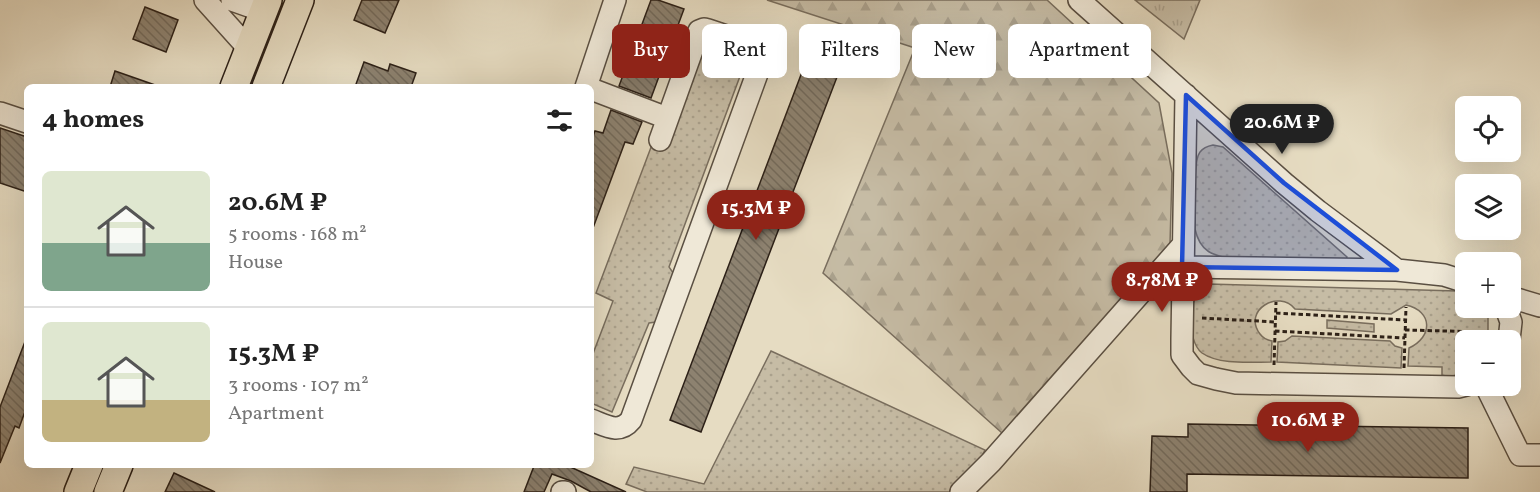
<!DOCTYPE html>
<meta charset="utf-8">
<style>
:root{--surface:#fff;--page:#f6f6f6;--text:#222;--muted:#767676;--line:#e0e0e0;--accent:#8f2418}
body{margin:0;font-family:Vollkorn,serif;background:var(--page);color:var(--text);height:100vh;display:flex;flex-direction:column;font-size:22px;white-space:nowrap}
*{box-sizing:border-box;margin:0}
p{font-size:20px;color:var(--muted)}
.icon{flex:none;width:33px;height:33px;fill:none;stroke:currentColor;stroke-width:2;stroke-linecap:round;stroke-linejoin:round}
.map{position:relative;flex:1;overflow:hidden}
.panel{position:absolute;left:24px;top:84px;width:570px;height:384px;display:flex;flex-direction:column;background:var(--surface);border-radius:9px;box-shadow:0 6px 24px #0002}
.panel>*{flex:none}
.top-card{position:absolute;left:612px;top:24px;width:570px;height:54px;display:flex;gap:12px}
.controls{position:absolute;left:1455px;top:96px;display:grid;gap:12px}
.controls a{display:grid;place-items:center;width:66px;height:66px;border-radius:9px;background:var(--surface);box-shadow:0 6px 24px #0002;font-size:30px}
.price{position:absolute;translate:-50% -51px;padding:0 14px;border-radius:21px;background:var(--accent);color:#fff;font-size:20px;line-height:39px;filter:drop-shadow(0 2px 3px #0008)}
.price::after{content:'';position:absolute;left:50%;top:36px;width:18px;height:14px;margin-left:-9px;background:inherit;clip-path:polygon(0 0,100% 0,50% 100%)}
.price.on{background:#222;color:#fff}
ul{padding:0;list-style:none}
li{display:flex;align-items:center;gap:18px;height:150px;padding:0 18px}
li+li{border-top:2px solid var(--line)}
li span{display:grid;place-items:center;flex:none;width:168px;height:120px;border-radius:9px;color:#555}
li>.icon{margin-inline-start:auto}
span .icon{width:72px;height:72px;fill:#fffc;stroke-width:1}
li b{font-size:26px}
h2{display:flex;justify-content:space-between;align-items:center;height:72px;padding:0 18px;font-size:26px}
.tag{padding:0 21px;border-radius:9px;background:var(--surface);box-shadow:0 6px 24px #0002;font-size:21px;line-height:54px}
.tag.on{background:var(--accent);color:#fff}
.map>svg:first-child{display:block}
.grass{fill:url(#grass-dots);stroke:#796e5e;stroke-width:1.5}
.forest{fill:url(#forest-firs);stroke:#796e5e;stroke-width:1.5}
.park{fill:url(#park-tufts);stroke:#796e5e;stroke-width:1.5}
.building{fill:url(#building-back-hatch);stroke:#2c2017;stroke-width:1.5}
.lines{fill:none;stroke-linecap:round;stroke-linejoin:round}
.minor-casing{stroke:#5a4f42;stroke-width:24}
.major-casing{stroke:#2c2017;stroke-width:30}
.path{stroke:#2c2017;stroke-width:3;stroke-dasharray:4.5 3;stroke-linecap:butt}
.minor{stroke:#efe8d7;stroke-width:21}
.major{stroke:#e6dcc2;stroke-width:27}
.marked{fill:#1d4ed8;fill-opacity:0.2;stroke:#1d4ed8;stroke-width:4.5;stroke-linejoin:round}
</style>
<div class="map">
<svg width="1540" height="492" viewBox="0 0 1540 492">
<defs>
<pattern id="grass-dots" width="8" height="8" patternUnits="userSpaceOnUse" patternTransform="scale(1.5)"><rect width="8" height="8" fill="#c6bca5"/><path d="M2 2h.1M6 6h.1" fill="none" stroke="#aaa18d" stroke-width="1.8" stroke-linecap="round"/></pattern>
<pattern id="forest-firs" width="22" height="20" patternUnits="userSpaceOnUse" patternTransform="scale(1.5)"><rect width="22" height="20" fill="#c6bca5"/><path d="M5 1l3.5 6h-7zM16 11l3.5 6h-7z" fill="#aaa18d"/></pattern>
<pattern id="park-tufts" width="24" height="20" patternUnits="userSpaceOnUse" patternTransform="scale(1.5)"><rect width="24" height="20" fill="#c6bca5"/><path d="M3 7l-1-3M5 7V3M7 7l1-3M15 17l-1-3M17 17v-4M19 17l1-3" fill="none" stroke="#aaa18d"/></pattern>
<pattern id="building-back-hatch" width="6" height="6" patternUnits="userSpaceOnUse" patternTransform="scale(1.5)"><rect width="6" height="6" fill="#8d8270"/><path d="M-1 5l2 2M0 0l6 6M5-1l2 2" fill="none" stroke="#736a5b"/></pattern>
</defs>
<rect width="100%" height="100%" fill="#e6dcc2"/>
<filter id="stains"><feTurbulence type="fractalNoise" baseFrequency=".00333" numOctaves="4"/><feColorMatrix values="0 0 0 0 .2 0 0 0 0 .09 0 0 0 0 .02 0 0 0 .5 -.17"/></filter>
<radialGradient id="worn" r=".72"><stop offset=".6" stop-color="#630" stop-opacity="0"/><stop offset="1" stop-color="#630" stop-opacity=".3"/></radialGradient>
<path class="grass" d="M710,41L737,47L746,60L669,267L678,280L663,321L649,323L612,412L591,403V359L613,301L596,293L653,142L704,44Z
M1213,145L1223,147L1347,257L1346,260L1234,259C1213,256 1200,252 1195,229C1196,214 1192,162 1200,152C1203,148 1208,146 1213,145Z
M1208,284L1457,291L1465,293L1466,308L1485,309L1488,316V340H1466L1465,375L1442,381V367L1408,366L1409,348C1433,337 1433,311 1406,305L1391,314L1295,309C1279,289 1242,310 1260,334C1263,338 1266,340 1272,341L1271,362C1250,362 1219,365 1202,353C1186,341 1187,291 1208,284Z
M1327,320L1374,324V332L1327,328Z
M1292,336L1390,341L1395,346L1402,348L1401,368L1277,362L1278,342L1285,341Z
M771,351L985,450L964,492H647L626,484L634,467L704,484Z"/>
<path class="forest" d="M767,0H1047L1159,103L1172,173L1170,244L1002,433L823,273L915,48Z"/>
<path class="park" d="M1135,0H1200L1184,39Z"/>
<path class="building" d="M362,0H399L385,33L354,20Z
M651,0H658L684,9L651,98L619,86Z
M145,7L178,20L166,52L133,39Z
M810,51L842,64L701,432L670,420Z
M364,62L388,71L390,64L416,73L411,87H355Z
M115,71L155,85L154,87H110Z
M611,110L642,122L633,144L625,142L593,228L591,227V141L595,131L603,133Z
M0,128L27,137V192L0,183Z
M26,339L27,406L19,428L15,426L0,463V407Z
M1188,424L1468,428V478L1187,474V492H1150L1152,436L1188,437Z
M532,465H566L626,492H591L571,481L552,474L544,492H524L534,466Z
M174,473L215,492H165Z"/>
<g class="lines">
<defs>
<path id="minor" d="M205,0L249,49
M232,0L263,11
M1079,0L1284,183L1318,211L1397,270
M586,87L615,0
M591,89L667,118
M1186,95L1182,339V355L1191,367L1198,374L1216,379L1236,383L1458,387L1466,385
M0,113L27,122
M1182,267L1397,270L1444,275L1466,282
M1510,297L1540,306
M1506,308L1511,322L1509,340
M1486,386L1520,455H1540
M591,420C605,425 619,435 631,420L762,60L764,51L762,48L708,30L704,29L699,31L660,140
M562,492H565
M961,492L991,462L1182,246"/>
<path id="major" d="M234,87L268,0
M266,87L300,0
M78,492L89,465
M108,492L119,465"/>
</defs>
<use href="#minor" class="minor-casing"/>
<use href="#major" class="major-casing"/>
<path class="path" d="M1276,313L1406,320
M1202,318L1275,322
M1405,330L1486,332
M1275,331L1405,338
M1274,365L1276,302
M1404,368L1406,307"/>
<use href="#minor" class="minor"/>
<use href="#major" class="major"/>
</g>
<path class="marked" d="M1186,95L1284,183L1397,270L1182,267Z"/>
<rect width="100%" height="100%" filter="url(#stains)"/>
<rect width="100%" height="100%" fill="url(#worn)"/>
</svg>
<div class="controls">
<a><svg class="icon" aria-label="locate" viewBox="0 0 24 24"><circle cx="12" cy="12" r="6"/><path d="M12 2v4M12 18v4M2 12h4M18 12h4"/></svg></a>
<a><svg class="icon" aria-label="layers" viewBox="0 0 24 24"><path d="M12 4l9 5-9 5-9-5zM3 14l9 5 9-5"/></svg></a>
<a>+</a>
<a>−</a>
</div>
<b class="price on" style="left:1282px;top:155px">20.6M ₽</b>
<b class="price" style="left:756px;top:241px">15.3M ₽</b>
<b class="price" style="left:1162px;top:313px">8.78M ₽</b>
<b class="price" style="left:1308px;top:453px">10.6M ₽</b>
<div class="top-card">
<a class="tag on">Buy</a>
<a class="tag">Rent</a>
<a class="tag">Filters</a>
<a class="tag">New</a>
<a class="tag">Apartment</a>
</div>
<section class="panel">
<h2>4 homes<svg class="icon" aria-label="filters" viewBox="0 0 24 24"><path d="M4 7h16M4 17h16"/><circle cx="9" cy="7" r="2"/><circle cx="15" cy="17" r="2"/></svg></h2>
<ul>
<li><span style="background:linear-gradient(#dfe7d0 60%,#7fa58c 0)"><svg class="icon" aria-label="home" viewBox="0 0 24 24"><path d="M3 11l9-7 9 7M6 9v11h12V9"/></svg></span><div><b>20.6M ₽</b><p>5 rooms · 168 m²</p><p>House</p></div></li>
<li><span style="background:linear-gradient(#dfe7d0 65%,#c2b280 0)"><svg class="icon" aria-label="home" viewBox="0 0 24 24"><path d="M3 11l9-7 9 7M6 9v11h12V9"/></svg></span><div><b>15.3M ₽</b><p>3 rooms · 107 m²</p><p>Apartment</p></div></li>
</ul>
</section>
</div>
